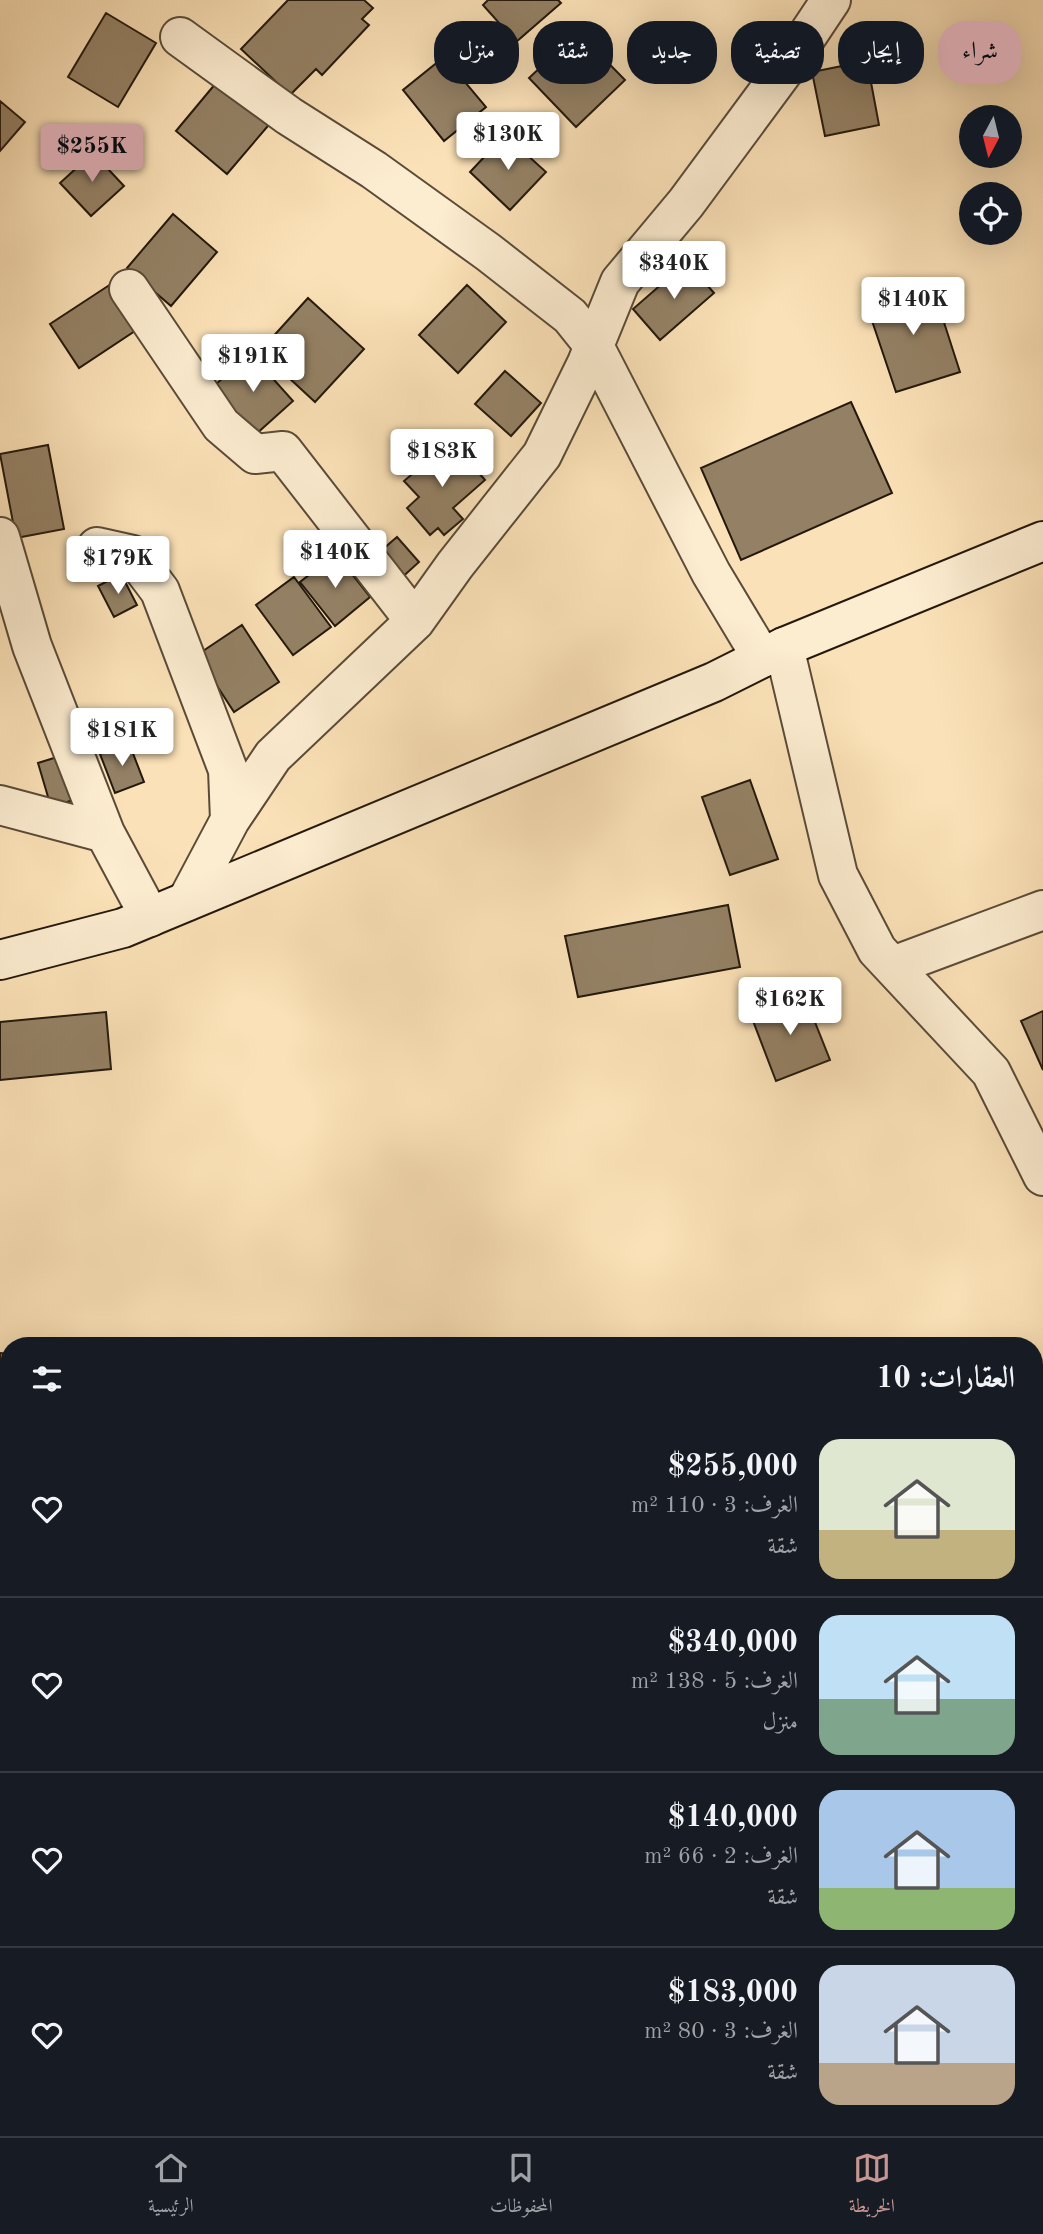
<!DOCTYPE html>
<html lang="ar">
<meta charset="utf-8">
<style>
:root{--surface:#171b24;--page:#242831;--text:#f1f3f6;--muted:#9ea1a6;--line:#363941;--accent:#c59692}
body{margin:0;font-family:"Old Standard TT",Amiri,serif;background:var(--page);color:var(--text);direction:rtl;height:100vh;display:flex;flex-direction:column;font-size:26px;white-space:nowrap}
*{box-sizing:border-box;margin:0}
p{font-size:23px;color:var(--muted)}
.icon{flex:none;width:38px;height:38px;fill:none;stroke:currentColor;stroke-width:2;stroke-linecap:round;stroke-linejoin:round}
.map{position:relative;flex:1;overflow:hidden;direction:ltr}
.side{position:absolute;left:0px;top:1337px;width:1043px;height:800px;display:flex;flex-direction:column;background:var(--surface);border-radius:28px 28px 0 0;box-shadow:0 7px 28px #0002;direction:rtl}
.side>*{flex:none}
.guide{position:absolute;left:21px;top:21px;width:1001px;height:63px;direction:rtl;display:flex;gap:14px}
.needle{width:46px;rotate:187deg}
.buttons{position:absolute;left:959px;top:105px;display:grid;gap:14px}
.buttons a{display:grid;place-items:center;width:63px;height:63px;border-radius:50%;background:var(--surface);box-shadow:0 7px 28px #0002;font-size:35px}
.price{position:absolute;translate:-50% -60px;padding:0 16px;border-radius:7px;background:#fff;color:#222;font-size:23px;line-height:46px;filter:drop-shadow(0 2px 4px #0008)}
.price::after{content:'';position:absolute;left:50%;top:42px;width:21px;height:16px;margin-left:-10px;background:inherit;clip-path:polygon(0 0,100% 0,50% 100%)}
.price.active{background:var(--accent);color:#111}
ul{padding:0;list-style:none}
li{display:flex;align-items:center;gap:21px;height:175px;padding:0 28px}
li+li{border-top:2px solid var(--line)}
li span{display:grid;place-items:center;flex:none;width:196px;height:140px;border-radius:21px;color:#555}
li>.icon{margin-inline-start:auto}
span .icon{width:84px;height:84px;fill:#fffc;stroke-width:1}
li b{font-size:30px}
h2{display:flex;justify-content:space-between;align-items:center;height:84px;padding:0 28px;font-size:30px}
.pill{padding:0 24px;border-radius:28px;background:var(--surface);box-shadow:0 7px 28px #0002;font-size:24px;line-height:63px}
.pill.active{background:var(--accent);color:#111}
.tabs{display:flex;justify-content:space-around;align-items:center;height:98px;border-top:2px solid var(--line);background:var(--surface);font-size:19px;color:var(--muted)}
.tabs a{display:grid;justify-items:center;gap:4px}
.tabs .active{color:var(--accent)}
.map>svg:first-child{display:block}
.building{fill:#948165;stroke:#24190d;stroke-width:2}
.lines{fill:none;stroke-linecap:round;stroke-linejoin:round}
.street-casing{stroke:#5a4b38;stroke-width:42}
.secondary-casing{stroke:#24190d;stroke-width:42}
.street{stroke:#fcecd0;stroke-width:38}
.secondary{stroke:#fcecd0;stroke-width:38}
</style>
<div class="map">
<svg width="1043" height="2136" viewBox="0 0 1043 2136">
<rect width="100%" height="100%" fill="#fbe1b7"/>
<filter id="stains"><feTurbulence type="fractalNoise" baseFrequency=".00286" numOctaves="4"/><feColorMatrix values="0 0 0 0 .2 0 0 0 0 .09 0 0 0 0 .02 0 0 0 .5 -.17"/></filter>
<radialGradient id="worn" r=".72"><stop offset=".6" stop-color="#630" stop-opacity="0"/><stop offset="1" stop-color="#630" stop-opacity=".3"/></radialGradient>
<path class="building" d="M288,0H364L373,8L362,19L369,25L322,75L316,69L290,95L241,49Z
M488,0H558L561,3L516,42L483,5Z
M106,13L156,43L118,107L68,77Z
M578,32L625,80L576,127L529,78Z
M444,57L486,107L444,141L403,90Z
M867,61L879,125L825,136L812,72Z
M221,77L273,120L227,174L176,131Z
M0,101L25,122L0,151Z
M505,135L546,172L510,210L470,172Z
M93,153L124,186L91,216L60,183Z
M173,214L217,252L171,306L127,268Z
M687,262L714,293L660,340L633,309Z
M931,282L960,372L896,392L866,303Z
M111,284L141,327L79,368L50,324Z
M467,285L506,322L458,373L419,335Z
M308,298L364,349L315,402L260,351Z
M250,353L293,401L255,435L213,387Z
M505,371L541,403L511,436L475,404Z
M851,402L892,493L741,560L701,468Z
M451,441L485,480L453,508L463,519L444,535L438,528L430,535L407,508L419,497L404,481Z
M48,445L64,529L16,538L0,454Z
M397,537L419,562L398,581L376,555Z
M336,554L370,597L335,626L300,582Z
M121,574L137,605L114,617L98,586Z
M294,577L331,627L293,655L256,605Z
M242,625L279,682L234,712L197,655Z
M129,743L144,782L115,793L100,754Z
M70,753L83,797L51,807L38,763Z
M750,780L778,859L730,875L702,797Z
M728,905L740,967L578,997L565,936Z
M803,992L830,1060L776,1081L750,1013Z
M1043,1011V1070L1021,1021Z
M106,1012L111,1069L0,1080V1022Z
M0,1353L9,1354V1378L0,1377Z
M8,1654H9V1721L0,1720Z
M1043,1938V1992L1034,1965V1941Z
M139,2128H272L292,2136H136Z
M665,2128H718L719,2136H647L646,2131Z
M830,2128H882L883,2136H831Z"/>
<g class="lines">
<defs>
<path id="street" d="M180,37L289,116L374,170L488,252L570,316L594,346L711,573L762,658
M129,289L221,425L255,454L283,451L415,621
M0,537L32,646L105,833L150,917
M97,547L133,555L160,591L228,770L230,820
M784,647L838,875L877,950L991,1072L1043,1176
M0,805L105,833
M187,901L230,820L273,756L415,621L455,565L542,455L587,363L620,282L686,203L785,69L831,0
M893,966L1043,910
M0,1993L9,1987
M1034,2044L1043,2043"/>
<path id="secondary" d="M0,960L123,928L714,682L784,647L1043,541"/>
</defs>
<use href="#street" class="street-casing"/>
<use href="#secondary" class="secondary-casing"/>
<use href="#street" class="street"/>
<use href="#secondary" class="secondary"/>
</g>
<rect width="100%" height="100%" filter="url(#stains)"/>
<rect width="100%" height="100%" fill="url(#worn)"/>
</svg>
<div class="buttons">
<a><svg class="needle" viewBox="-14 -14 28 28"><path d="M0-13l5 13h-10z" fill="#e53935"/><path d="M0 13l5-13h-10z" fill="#9ea1a6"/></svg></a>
<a><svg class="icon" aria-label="locate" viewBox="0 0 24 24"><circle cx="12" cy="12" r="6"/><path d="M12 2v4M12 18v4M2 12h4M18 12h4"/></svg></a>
</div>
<b class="price" style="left:508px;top:172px">$130K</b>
<b class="price active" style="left:92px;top:184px">$255K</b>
<b class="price" style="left:674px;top:301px">$340K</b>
<b class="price" style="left:913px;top:337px">$140K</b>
<b class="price" style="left:253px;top:394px">$191K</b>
<b class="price" style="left:442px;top:489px">$183K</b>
<b class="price" style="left:335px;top:590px">$140K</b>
<b class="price" style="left:118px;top:596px">$179K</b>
<b class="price" style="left:122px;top:768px">$181K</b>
<b class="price" style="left:790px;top:1037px">$162K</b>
<div class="guide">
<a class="pill active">شراء</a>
<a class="pill">إيجار</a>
<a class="pill">تصفية</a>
<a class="pill">جديد</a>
<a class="pill">شقة</a>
<a class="pill">منزل</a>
</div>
<section class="side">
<h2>العقارات: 10<svg class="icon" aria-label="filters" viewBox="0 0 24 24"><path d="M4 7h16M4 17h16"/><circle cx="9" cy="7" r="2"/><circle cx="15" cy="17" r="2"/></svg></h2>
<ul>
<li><span style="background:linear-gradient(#dfe7d0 65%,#c2b280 0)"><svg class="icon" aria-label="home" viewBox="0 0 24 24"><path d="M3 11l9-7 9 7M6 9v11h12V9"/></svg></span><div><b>$255,000</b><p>الغرف: 3 · 110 m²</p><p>شقة</p></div><svg class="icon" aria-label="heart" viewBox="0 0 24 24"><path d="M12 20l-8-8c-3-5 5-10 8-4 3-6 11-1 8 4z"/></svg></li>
<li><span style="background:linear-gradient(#bfe0f5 60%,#7fa58c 0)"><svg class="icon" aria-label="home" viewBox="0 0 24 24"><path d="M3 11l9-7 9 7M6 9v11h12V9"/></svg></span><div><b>$340,000</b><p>الغرف: 5 · 138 m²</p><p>منزل</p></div><svg class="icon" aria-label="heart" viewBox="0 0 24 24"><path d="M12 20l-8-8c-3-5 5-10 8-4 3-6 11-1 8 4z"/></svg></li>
<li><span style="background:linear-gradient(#a9c7e8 70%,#8fb573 0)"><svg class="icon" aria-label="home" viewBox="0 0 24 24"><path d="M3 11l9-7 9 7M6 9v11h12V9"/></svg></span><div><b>$140,000</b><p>الغرف: 2 · 66 m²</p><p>شقة</p></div><svg class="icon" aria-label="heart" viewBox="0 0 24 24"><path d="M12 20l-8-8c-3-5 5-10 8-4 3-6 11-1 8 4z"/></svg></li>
<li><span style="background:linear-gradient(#c9d6e8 70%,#b9a48a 0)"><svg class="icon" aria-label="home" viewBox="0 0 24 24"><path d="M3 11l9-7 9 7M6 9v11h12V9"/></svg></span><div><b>$183,000</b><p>الغرف: 3 · 80 m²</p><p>شقة</p></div><svg class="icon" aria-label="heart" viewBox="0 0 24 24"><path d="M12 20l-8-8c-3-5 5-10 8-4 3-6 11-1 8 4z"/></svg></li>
</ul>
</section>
</div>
<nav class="tabs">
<a class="active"><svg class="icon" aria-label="map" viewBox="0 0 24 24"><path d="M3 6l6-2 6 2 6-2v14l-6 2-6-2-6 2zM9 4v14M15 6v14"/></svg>الخريطة</a>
<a><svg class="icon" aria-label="saved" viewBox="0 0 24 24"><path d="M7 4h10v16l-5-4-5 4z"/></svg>المحفوظات</a>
<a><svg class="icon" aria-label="home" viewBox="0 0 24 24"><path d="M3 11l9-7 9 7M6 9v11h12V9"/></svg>الرئيسية</a>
</nav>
